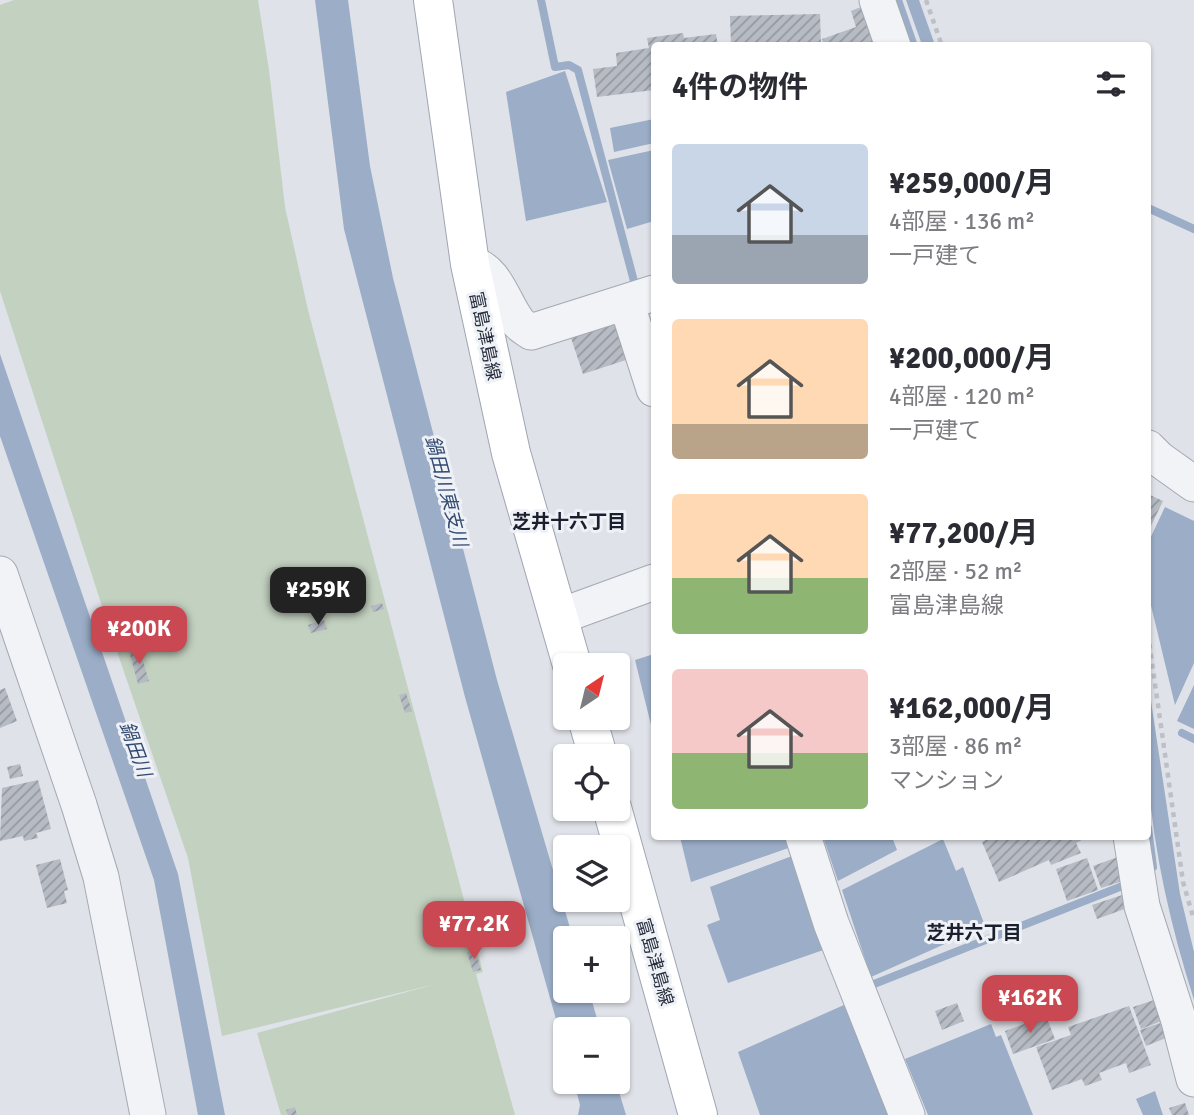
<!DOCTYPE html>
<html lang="ja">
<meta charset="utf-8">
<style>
:root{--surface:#fff;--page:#f7f7f7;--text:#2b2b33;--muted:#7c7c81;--accent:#c94851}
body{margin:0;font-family:Signika,"Noto Sans JP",sans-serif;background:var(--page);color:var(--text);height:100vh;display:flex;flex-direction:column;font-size:26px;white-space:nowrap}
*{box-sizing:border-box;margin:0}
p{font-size:23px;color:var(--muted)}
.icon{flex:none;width:38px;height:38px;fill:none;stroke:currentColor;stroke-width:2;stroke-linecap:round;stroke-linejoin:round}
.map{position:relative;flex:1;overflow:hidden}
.drawer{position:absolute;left:651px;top:42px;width:500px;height:798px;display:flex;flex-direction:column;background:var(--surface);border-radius:7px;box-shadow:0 2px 5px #0004}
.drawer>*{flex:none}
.needle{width:46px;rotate:35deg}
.tools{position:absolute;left:553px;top:653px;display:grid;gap:14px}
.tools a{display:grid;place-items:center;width:77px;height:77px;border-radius:7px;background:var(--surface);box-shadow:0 2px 5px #0004;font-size:35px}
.price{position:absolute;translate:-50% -60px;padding:0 16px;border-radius:14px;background:var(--accent);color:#fff;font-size:23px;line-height:46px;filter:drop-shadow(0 2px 4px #0008)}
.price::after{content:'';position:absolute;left:50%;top:42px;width:21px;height:16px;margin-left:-10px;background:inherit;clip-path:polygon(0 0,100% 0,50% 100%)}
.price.on{background:#222;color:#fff}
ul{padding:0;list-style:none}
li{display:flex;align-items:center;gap:21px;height:175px;padding:0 21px}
li span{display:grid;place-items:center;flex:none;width:196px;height:140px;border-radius:7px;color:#555}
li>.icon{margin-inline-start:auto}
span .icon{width:84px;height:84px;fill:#fffc;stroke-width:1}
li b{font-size:30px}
h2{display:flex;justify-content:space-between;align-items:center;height:84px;padding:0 21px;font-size:30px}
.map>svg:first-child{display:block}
.green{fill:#c3d1c0}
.water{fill:#9badc7}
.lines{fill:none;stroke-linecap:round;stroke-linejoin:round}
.stream{stroke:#9badc7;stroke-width:8}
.building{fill:url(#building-hatch)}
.minor-casing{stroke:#a4a9b2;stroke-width:37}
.major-casing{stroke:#9fa5b3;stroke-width:40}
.path{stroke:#bdc0c6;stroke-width:4.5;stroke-dasharray:5 5;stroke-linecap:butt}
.minor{stroke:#f1f3f6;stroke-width:35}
.major{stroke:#fff;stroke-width:38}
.labels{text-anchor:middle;stroke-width:6;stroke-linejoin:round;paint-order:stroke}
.street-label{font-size:18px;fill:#282f3e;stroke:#eef1f5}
.water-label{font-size:19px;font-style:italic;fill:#344a71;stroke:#eef1f5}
.neighbourhood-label{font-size:19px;font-weight:bold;fill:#1b202f;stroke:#eef1f5}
</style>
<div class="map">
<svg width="1194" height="1115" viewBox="0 0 1194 1115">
<defs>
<pattern id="building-hatch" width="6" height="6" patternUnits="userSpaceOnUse" patternTransform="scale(1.75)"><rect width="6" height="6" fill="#b6bbc4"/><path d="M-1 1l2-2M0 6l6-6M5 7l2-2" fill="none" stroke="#9498a1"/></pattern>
</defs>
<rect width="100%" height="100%" fill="#dfe2e8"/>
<path class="green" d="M14,0H258L269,70L285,207L308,310L483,972L476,974L515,1115H281L257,1033L436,984L222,1036L188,858L112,637L0,291V5Z"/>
<path class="water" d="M315,0H348L370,166L393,278L497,680L573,938H565V990L589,991L600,1029H565V1051L465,697L344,229Z
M906,0H919L935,45H922Z
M565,71L607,202L526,221L506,92Z
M654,119V143L614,152L610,128Z
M654,150V221L627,229L608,160Z
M0,354L178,874L225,1115H198L154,880L0,436Z
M1165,507L1194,521V663L1175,705L1148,593V543Z
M654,654V737L635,660Z
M1148,681L1180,894L1194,952V1000C1171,927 1154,854 1148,778C1146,746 1148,713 1148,681Z
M1194,685V729L1177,721Z
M680,837H794L797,845L691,882Z
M823,837H892L897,850L838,881Z
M943,839L956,871L963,867L985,926L871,977L842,890Z
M800,853L832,947L728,983L707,925L720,920L710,887Z
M853,1001L892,1115H760L738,1052Z
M991,1024L996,1037L1001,1035L1033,1115H928L905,1059Z
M574,1082H616L626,1115H578L580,1105Z
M1155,1091L1163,1115H1143L1136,1099Z"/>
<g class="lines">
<path class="stream" d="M541,0L555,67L569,65L578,70L635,285
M898,0L914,46
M1148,208L1194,229
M1182,733L1194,739
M1148,828L1153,867
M871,991L869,986L1125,885"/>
</g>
<path class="building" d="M861,7L875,46H824L822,39L856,27L851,11Z
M820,14L821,46H731L730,16Z
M683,33L684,38L716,34L718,46H654V90L597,97L593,69L617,66L616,53L649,48L647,38Z
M617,323L629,359L583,374L571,338Z
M1148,494L1163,501L1150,528L1148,527Z
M382,603L384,609L373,612L371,606Z
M324,620L327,629L311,633L308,625Z
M139,648L149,681L138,684L129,651Z
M5,688L17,721L0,728V690Z
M406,693L412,711L405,713L399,695Z
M20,764L23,776L10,779L7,767Z
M38,780L51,829L36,833L38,838L24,841L23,836L0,841L2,788Z
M994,836H1082L1083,839L1076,843L1081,853L1051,865L1049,860L999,882L982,842Z
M1118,857L1126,880L1101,888L1093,866Z
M1087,858L1098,890L1067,901L1056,869Z
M60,859L68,890L64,891L67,903L47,908L36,865Z
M1125,894L1130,907L1097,919L1092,905Z
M475,950L481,970L473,972L467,952Z
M1154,1000L1162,1021L1141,1029L1133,1007Z
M957,1003L964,1021L942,1030L935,1011Z
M1129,1006L1151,1065L1129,1073L1126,1063L1099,1073L1102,1080L1085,1086L1082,1079L1052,1090L1036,1047L1071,1035L1068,1027Z
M1046,1016L1055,1039L1013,1054L1005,1031Z
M1160,1023L1166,1038L1146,1046L1140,1030Z
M1185,1103L1189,1115H1172L1169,1108Z
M295,1107L297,1115H288L286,1110Z"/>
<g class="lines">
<defs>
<path id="minor" d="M877,0L893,46
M470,264C496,268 503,303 518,322C521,326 527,329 531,332L654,293
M626,302L654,389
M1148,448L1159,459L1194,484
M0,574L79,805L101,877L148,1115
M558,617L654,582
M803,836L831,923L907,1115
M1131,836L1142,906L1179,1021L1194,1079"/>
<path id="major" d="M433,0L470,264L511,453L572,665
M587,718L598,756
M612,808L698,1115"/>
</defs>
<use href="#minor" class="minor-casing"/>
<use href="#major" class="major-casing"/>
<path class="path" d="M926,0L942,46
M1148,634L1183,882L1194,920"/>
<use href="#minor" class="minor"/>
<use href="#major" class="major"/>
</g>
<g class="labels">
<g class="street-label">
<text transform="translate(485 336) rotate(78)" y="6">富島津島線</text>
<text transform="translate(655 962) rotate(74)" y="6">富島津島線</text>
</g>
<g class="water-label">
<text transform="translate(447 491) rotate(75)" y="7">鍋田川東支川</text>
<text transform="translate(136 749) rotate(70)" y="7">鍋田川</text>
</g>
<g class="neighbourhood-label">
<text x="569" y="528">芝井十六丁目</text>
<text x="974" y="939">芝井六丁目</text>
</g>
</g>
</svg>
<div class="tools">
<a><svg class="needle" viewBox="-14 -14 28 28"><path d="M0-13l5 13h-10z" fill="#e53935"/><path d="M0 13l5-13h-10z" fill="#7c7c81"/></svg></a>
<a><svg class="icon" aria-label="locate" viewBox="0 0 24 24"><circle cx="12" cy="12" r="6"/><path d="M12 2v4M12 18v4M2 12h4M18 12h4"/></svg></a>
<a><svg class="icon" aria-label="layers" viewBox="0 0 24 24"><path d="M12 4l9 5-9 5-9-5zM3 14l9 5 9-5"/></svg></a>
<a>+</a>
<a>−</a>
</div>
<b class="price on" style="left:318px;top:627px">¥259K</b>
<b class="price" style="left:139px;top:666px">¥200K</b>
<b class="price" style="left:474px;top:961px">¥77.2K</b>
<b class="price" style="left:1030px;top:1035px">¥162K</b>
<section class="drawer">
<h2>4件の物件<svg class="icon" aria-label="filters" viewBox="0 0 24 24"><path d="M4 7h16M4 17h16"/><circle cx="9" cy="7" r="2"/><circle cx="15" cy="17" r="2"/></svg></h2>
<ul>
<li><span style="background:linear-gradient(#c9d6e8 65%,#9aa5b1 0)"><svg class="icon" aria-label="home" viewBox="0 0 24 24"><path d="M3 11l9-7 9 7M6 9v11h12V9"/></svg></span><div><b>¥259,000/月</b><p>4部屋 · 136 m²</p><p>一戸建て</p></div></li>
<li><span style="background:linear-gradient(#ffd9b3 75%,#b9a48a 0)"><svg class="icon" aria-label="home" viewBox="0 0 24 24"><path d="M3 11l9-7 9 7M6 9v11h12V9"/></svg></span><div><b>¥200,000/月</b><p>4部屋 · 120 m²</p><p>一戸建て</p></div></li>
<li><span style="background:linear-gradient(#ffd9b3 60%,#8fb573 0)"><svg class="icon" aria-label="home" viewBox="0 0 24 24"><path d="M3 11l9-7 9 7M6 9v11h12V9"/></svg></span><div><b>¥77,200/月</b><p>2部屋 · 52 m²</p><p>富島津島線</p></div></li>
<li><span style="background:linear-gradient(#f6c9c9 60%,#8fb573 0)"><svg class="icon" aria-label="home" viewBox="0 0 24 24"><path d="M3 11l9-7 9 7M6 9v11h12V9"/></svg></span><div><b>¥162,000/月</b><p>3部屋 · 86 m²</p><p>マンション</p></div></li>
</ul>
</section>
</div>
